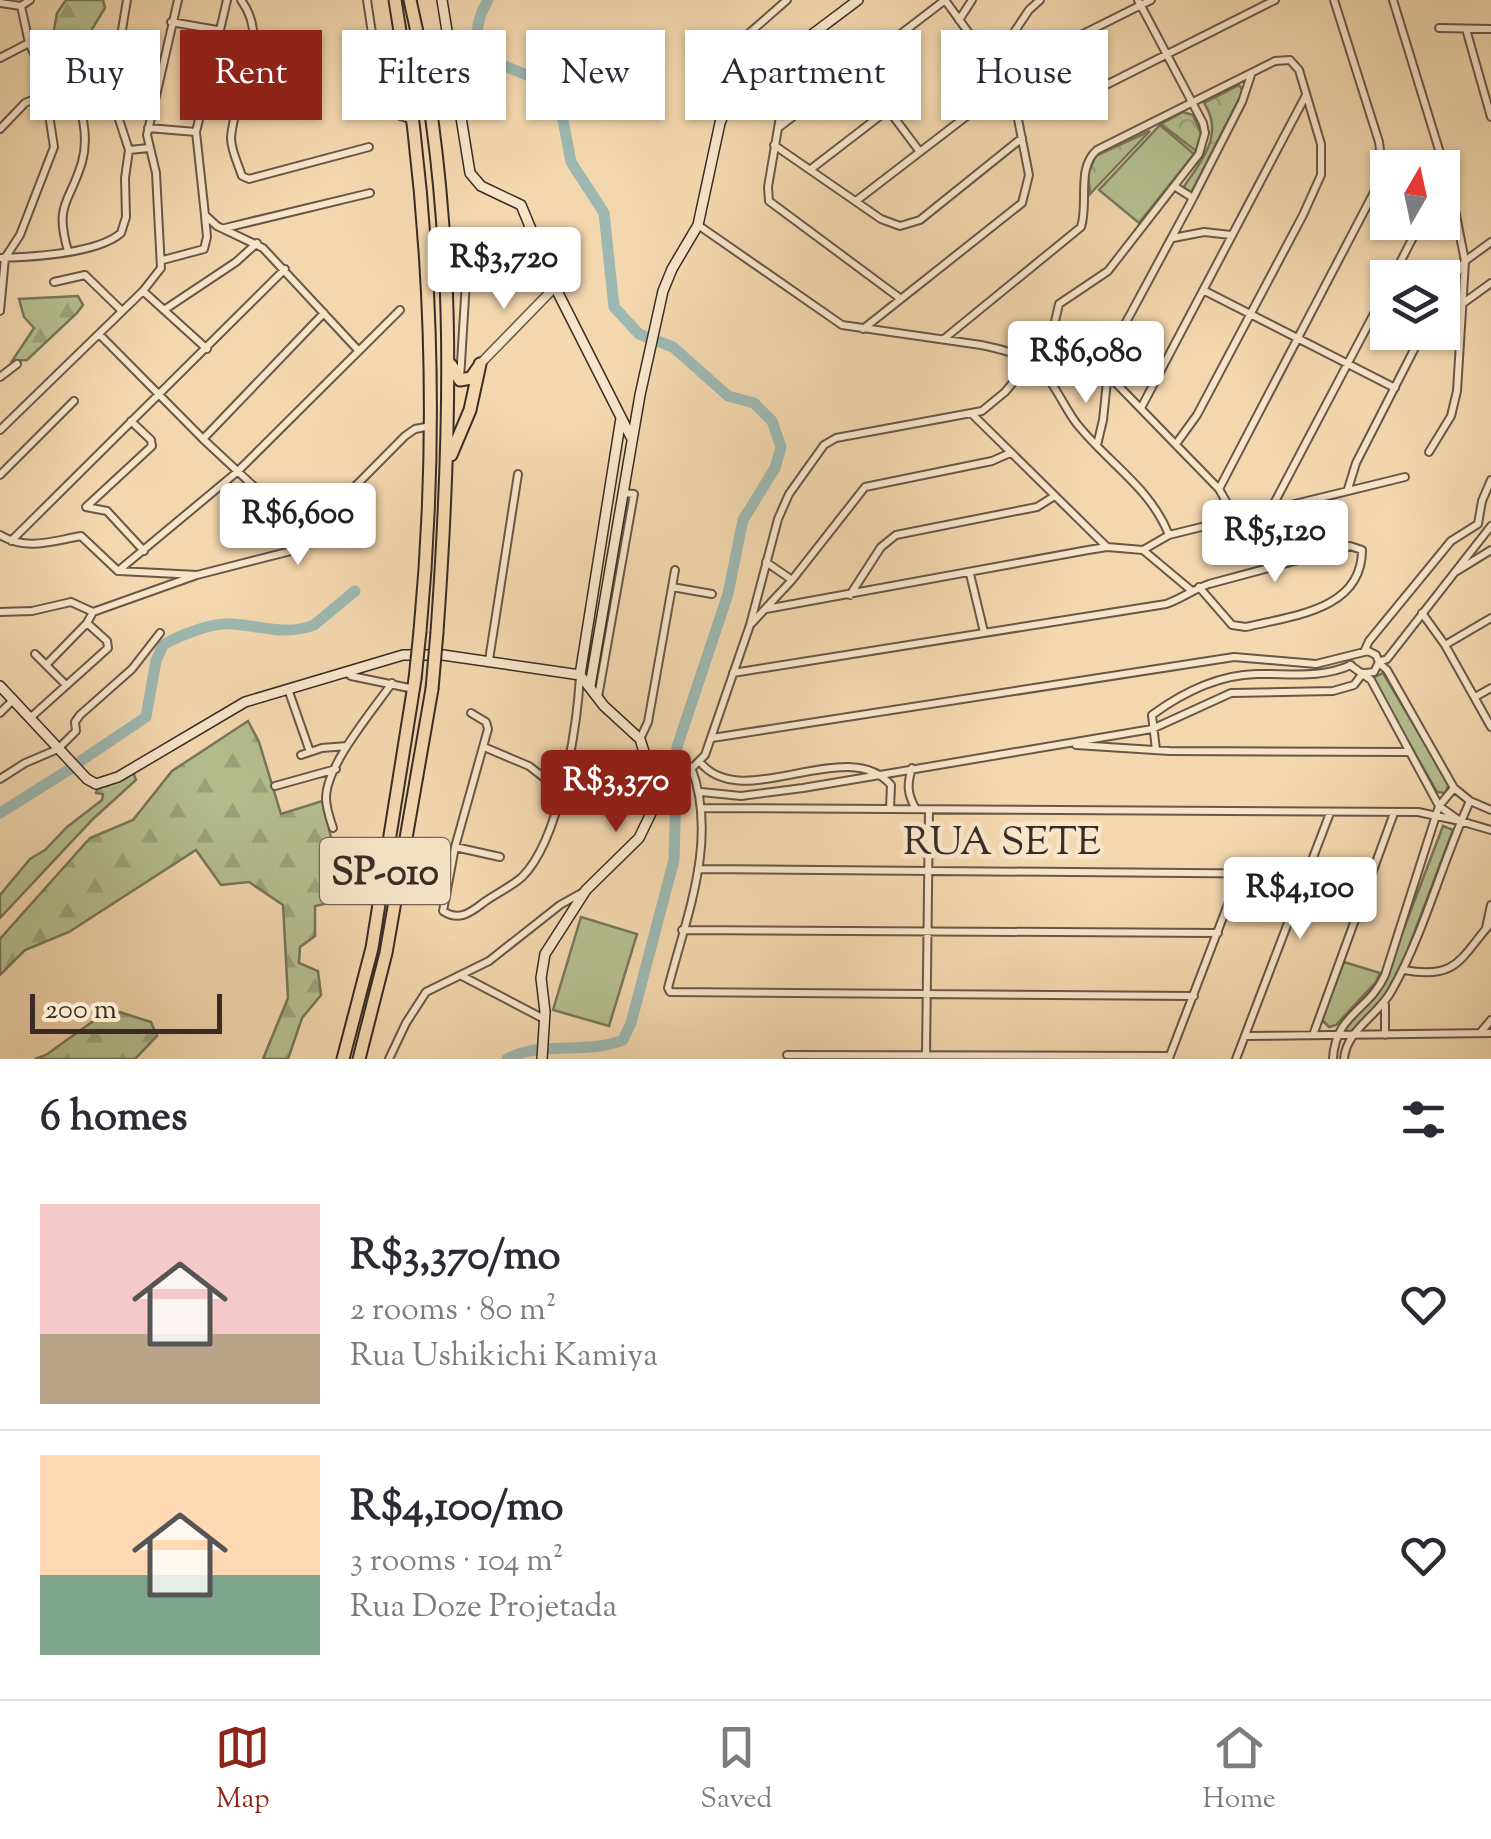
<!DOCTYPE html>
<meta charset="utf-8">
<style>
:root{--surface:#fff;--page:#f2f2f3;--text:#2b2b33;--muted:#7c7c81;--line:#e1e1e2;--accent:#8f2418}
body{margin:0;font-family:"Sorts Mill Goudy",serif;background:var(--page);color:var(--text);height:100vh;display:flex;flex-direction:column;font-size:38px;white-space:nowrap}
*{box-sizing:border-box;margin:0}
p{font-size:32px;color:var(--muted)}
.icon{flex:none;width:55px;height:55px;fill:none;stroke:currentColor;stroke-width:2;stroke-linecap:round;stroke-linejoin:round}
.map{position:relative;height:1059px;overflow:hidden}
.details{display:flex;flex-direction:column;background:var(--surface);flex:1}
.details>*{flex:none}
.guide{position:absolute;left:30px;top:30px;width:1432px;height:90px;display:flex;gap:20px}
.needle{width:65px;rotate:9deg}
.buttons{position:absolute;left:1370px;top:150px;display:grid;gap:20px}
.buttons a{display:grid;place-items:center;width:90px;height:90px;border-radius:0px;background:var(--surface);box-shadow:0 2px 8px #0004;font-size:50px}
.scale{position:absolute;left:30px;bottom:25px;width:192px;box-sizing:border-box;padding-left:10px;border:5px solid #392c26;border-top:0;font-size:28px;line-height:35px;white-space:nowrap;color:#392c26;-webkit-text-stroke:8px #f7e5ca;paint-order:stroke}
.price{position:absolute;translate:-50% -85px;padding:0 22px;border-radius:10px;background:#fff;color:#222;font-size:32px;line-height:65px;filter:drop-shadow(0 2px 5px #0008)}
.price::after{content:'';position:absolute;left:50%;top:60px;width:30px;height:22px;margin-left:-15px;background:inherit;clip-path:polygon(0 0,100% 0,50% 100%)}
.price.active{background:var(--accent);color:#fff}
ul{padding:0;list-style:none}
li{display:flex;align-items:center;gap:30px;height:250px;padding:0 40px}
li+li{border-top:2px solid var(--line)}
li span{display:grid;place-items:center;flex:none;width:280px;height:200px;border-radius:0px;color:#555}
li>.icon{margin-inline-start:auto}
span .icon{width:120px;height:120px;fill:#fffc;stroke-width:1}
li b{font-size:42px}
h2{display:flex;justify-content:space-between;align-items:center;height:120px;padding:0 40px;font-size:42px}
.chip{padding:0 35px;border-radius:0px;background:var(--surface);box-shadow:0 2px 8px #0004;font-size:35px;line-height:90px}
.chip.active{background:var(--accent);color:#fff}
.menu{display:flex;justify-content:space-around;align-items:center;height:140px;border-top:2px solid var(--line);background:var(--surface);font-size:28px;color:var(--muted)}
.menu a{display:grid;justify-items:center;gap:5px}
.menu .active{color:var(--accent)}
.map>svg:first-child{display:block}
.green{fill:#b5bf8f;stroke:#77765a;stroke-width:2.5}
.forest{fill:url(#forest-firs);stroke:#77765a;stroke-width:2.5}
.park{fill:url(#park-crowns);stroke:#77765a;stroke-width:2.5}
.lines{fill:none;stroke-linecap:round;stroke-linejoin:round}
.river{stroke:#9db8b1;stroke-width:11}
.minor-casing{stroke:#685748;stroke-width:10}
.tertiary-casing{stroke:#685748;stroke-width:11}
.secondary-casing{stroke:#392c26;stroke-width:12}
.motorway-casing{stroke:#392c26;stroke-width:15}
.minor{stroke:#f7e5ca;stroke-width:6}
.tertiary{stroke:#f7e5ca;stroke-width:8}
.secondary{stroke:#f7e5ca;stroke-width:9}
.motorway{stroke:#f3d7ae;stroke-width:11}
.motorway-bridge-casing{stroke:#392c26;stroke-width:15;stroke-linecap:butt}
.motorway-bridge{stroke:#f3d7ae;stroke-width:11}
.labels{text-anchor:middle;stroke-width:9;stroke-linejoin:round;paint-order:stroke}
.shield{fill:#f7e5ca;stroke:#726457;stroke-width:2.5}
.shield-label{font-size:38px;font-weight:bold;fill:#392c26}
.street-label{font-size:40px;fill:#392c26;stroke:#f7e5ca}
</style>
<div class="map">
<svg width="1491" height="1059" viewBox="0 0 1491 1059">
<defs>
<pattern id="forest-firs" width="22" height="20" patternUnits="userSpaceOnUse" patternTransform="scale(2.5)"><rect width="22" height="20" fill="#b5bf8f"/><path d="M5 1l3.5 6h-7zM16 11l3.5 6h-7z" fill="#9ca47b"/></pattern>
<pattern id="park-crowns" width="20" height="18" patternUnits="userSpaceOnUse" patternTransform="scale(2.5)"><rect width="20" height="18" fill="#b5bf8f"/><path d="M2 6a3 3 0 1 1 6 0M12 15a3 3 0 1 1 6 0" fill="none" stroke="#9ca47b"/></pattern>
</defs>
<rect width="100%" height="100%" fill="#f3d7ae"/>
<filter id="stains"><feTurbulence type="fractalNoise" baseFrequency=".002" numOctaves="4"/><feColorMatrix values="0 0 0 0 .2 0 0 0 0 .09 0 0 0 0 .02 0 0 0 .5 -.17"/></filter>
<radialGradient id="worn" r=".72"><stop offset=".6" stop-color="#630" stop-opacity="0"/><stop offset="1" stop-color="#630" stop-opacity=".3"/></radialGradient>
<path class="green" d="M1160,125L1194,154L1139,223L1099,190Z
M1383,673L1449,784L1445,793L1437,792L1374,681L1375,677Z
M1443,826L1453,830L1401,968L1383,1001L1351,1033H1345L1343,1029L1382,986Z
M581,917L637,934L609,1026L553,1010Z
M1344,962L1380,973L1376,982L1336,1025L1329,1027L1323,1021V1014Z"/>
<path class="forest" d="M66,0H103L105,8L92,29L86,69L72,67L50,52L57,13Z
M78,296L83,305L77,313L27,360L12,361L34,328L24,317L19,299Z
M248,721L259,742L281,814L322,801L337,862L350,861L357,881L344,900L315,906V936L300,947L299,963L318,971L321,995L302,1018L288,1059H263L288,998L283,905L249,882L221,885L196,850L69,932L25,950L0,975V939L90,838L133,820L172,771Z
M133,772L136,780L93,819L0,918V895L30,859L45,850L67,827L102,800L103,794L96,793L98,786H107Z
M110,1009L151,1022L157,1036L135,1059H35L46,1055Z"/>
<path class="park" d="M1239,85L1243,91L1191,193L1183,188C1201,161 1225,135 1204,103Z
M1183,112L1193,115L1201,134L1196,151L1161,124Z
M1150,131L1090,194L1088,175L1095,156Z"/>
<g class="lines">
<path class="river" d="M488,0C451,64 519,66 557,89L571,162L604,213L614,307L639,334L673,347L728,396L754,403L772,421L781,447L775,468L743,520L728,594L677,747L674,860L631,1023L623,1040C586,1055 542,1040 507,1059
M79,762L146,717L156,661L163,645C180,635 213,622 233,624C261,626 286,636 314,625L355,591
M0,813L70,769"/>
<defs>
<path id="minor" d="M227,0L196,132L205,215L217,226L263,248L357,349
M241,0C273,43 234,91 231,138C231,150 238,164 242,176L249,179L369,147
M367,0L382,100L400,116L413,120
M945,0L992,65L1011,84
M1393,0L1448,179
M0,3L21,6
M21,6L30,0
M959,20L972,0
M171,22L217,30
M1439,28L1491,29
M1466,29L1491,117
M791,52L768,187L769,201L901,299
M35,56L48,54C74,78 92,126 82,162C70,203 54,203 68,251
M212,56L249,64
M0,58L29,43L21,6
M992,65L1029,10L1040,0
M857,68L920,152
M759,73L736,68L730,63V50L787,0
M1008 92a13 13 0 1 1 26 0a13 13 0 1 1-26 0Z
M1032,87L1079,36L1151,0
M1033,97H1068L1098,89L1275,0
M148,128L196,132
M778,128L945,0
M0,129L25,103L46,94
M774,145L881,219L900,226L920,220L1022,138
M129,150L149,148
M811,169L889,109
M1174,186L1193,198
M856,201L968,115L1009,89
M698,225L842,325L981,345C1001,349 1021,354 1037,367C1055,382 1063,406 1077,424C1108,463 1150,487 1169,535
M225,228L370,193
M1173,238L1204,232L1231,235
M0,258C32,257 97,254 121,233L126,217L125,178L129,150L111,95L127,0
M163,260L204,249L207,237L205,216
M1392,278L1421,222
M54,282L85,275L122,311
M1203,290L1395,388
M143,291L207,349
M1442,295L1465,261L1491,242
M1442,306L1462,304L1491,283
M164,310L236,262L257,243
M0,311L5,258L20,235L54,147L42,70L29,43
M863,329L1022,203L1029,175L1015,104
M99,334L203,439L308,537
M945,338L1081,227C1089,202 1076,168 1097,150L1275,61L1290,60L1299,70L1321,144V175L1303,215L1197,415L1176,444
M1107,374L1219,489L1236,519
M0,377L17,364
M460,379L467,265
M1050,380L1053,330L1059,304L1108,271L1199,154L1205,133L1203,123L1138,0
M1141,408L1305,97
M973,415L1106,546
M131,421L151,440L152,446L86,507L107,511L144,551
M0,430L143,291L161,268L156,173L147,135L178,0
M203,439L324,313
M1097,445L1103,420L1110,352L1193,198L1242,102L1251,75
M1429,452L1451,416L1457,391L1465,261L1450,185
M0,475L74,401
M1219,489L1383,175L1379,142L1334,0
M1348,489L1356,463L1423,332
M1270,511L1388,287
M0,535C27,551 52,541 81,536L118,571
M11,541L285,269
M1143,550L1192,591
M766,562L792,580
M118,571L237,472L400,310
M119,571L197,575L291,551L405,436L415,429L431,426
M1457,571L1491,550
M970,574L984,632
M672,587L712,594
M850,595L881,547L896,535L1037,507L1053,497
M766,609L1088,550L1107,547L1143,550L1169,535L1405,477
M0,612L32,611L71,602L93,612
M93,612L197,575
M1422,613L1445,645L1491,727
M751,624L792,580L865,487L992,461L1010,453
M1445,645L1491,618
M1364,652L1369,641L1451,541L1478,524L1482,501L1491,480
M35,654L66,685
M489,660L518,474
M1380,664L1387,670L1454,788L1470,801L1491,810
M46,665L87,623
M1350,665L1371,680L1439,806L1460,821L1491,830
M346,672L351,676L414,689
M733,673L1166,604C1181,599 1194,589 1209,584L1350,546L1362,550C1362,611 1290,616 1246,627L1232,625L1199,587
M1365,673L1374,672L1379,662L1387,659L1491,526
M288,689L310,752
M598,697L634,494L623,493
M1475,697L1491,688
M0,713L13,700
M471,713L486,722L488,729L455,847L443,911C458,921 469,914 483,903C495,894 511,887 522,877C560,840 577,727 580,676
M30,718L108,648L107,641L87,623L93,612
M712,738L1234,657L1316,664L1368,651L1376,655L1379,662
M640,739L648,722L675,570
M1076,745L1170,751L1409,752
M484,747L529,766L560,790
M1156,750L1152,715C1182,693 1218,675 1256,674C1288,673 1320,679 1351,665
M301,755L322,748L347,746
M700,762C742,815 847,733 891,785L890,809
M691,767C719,839 686,917 668,988L670,992L1194,996
M912,768C907,784 907,794 916,809
M652,777L694,766L705,755L750,625L778,519L789,494L824,445L836,438L982,411L1005,392L1030,362
M0,779L25,763L58,749L76,731L75,722L80,715L132,669L160,633
M275,786L336,769
M701,792L741,796L803,788L1152,729L1231,693L1333,691L1354,685L1363,673
M703,808L1418,812L1460,821
M333,828C330,819 326,808 326,798C326,765 374,709 392,683
M455,847L500,857
M698,869L1306,874
M1486,928L1491,905
M682,930L1218,933
M1404,970C1458,980 1460,958 1491,923
M462,976L544,1019
M1480,1033L1491,1020
M1313,1035L1394,813
M1385,1035V1005
M1245,1036L1491,1033
M787,1055L1170,1056
M926,1055L929,810
M1169,1058L1240,873
M389,1059L406,1023L426,992L489,961L560,905L585,891
M1236,1059L1330,813
M1333,1059C1335,1014 1369,1011 1385,975L1439,806L1454,788
M1344,1059C1346,1030 1379,1015 1392,990C1425,931 1442,862 1470,801"/>
<path id="tertiary" d="M480,364L555,287"/>
<path id="secondary" d="M442,0L470,173L481,186L521,205L555,287L632,439
M580,675L621,418
M0,686L87,779L96,784L118,777L245,702L403,655H443L580,675L604,706L640,739L652,777L655,805L639,838L586,890L545,954L541,978L545,1012L542,1059
M590,686L640,395L663,291L672,269L698,225L720,123L729,101L737,91L858,0"/>
<path id="motorway" d="M395,0C431,209 440,419 420,631
M410,0C458,207 452,422 437,632
M451,365L460,380L471,378L478,368
M451,455L470,410L480,364
M343,1059L372,948L415,679
M359,1059L386,953L432,689"/>
</defs>
<use href="#minor" class="minor-casing"/>
<use href="#tertiary" class="tertiary-casing"/>
<use href="#secondary" class="secondary-casing"/>
<use href="#motorway" class="motorway-casing"/>
<use href="#minor" class="minor"/>
<use href="#tertiary" class="tertiary"/>
<use href="#secondary" class="secondary"/>
<use href="#motorway" class="motorway"/>
<defs>
<path id="motorway-bridge" d="M415,679L420,631
M432,689L437,632"/>
</defs>
<use href="#motorway-bridge" class="motorway-bridge-casing"/>
<use href="#motorway-bridge" class="motorway-bridge"/>
</g>
<g class="labels">
<rect class="shield" x="320" y="838" width="130" height="66" rx="8"/>
<g class="shield-label">
<text x="385" y="884">SP-010</text>
</g>
<g class="street-label">
<text x="1002" y="854">RUA SETE</text>
</g>
</g>
<rect width="100%" height="100%" filter="url(#stains)"/>
<rect width="100%" height="100%" fill="url(#worn)"/>
</svg>
<div class="buttons">
<a><svg class="needle" viewBox="-14 -14 28 28"><path d="M0-13l5 13h-10z" fill="#e53935"/><path d="M0 13l5-13h-10z" fill="#7c7c81"/></svg></a>
<a><svg class="icon" aria-label="layers" viewBox="0 0 24 24"><path d="M12 4l9 5-9 5-9-5zM3 14l9 5 9-5"/></svg></a>
</div>
<div class="scale">200 m</div>
<b class="price" style="left:504px;top:312px">R$3,720</b>
<b class="price" style="left:1086px;top:406px">R$6,080</b>
<b class="price" style="left:298px;top:568px">R$6,600</b>
<b class="price" style="left:1275px;top:585px">R$5,120</b>
<b class="price active" style="left:616px;top:835px">R$3,370</b>
<b class="price" style="left:1300px;top:942px">R$4,100</b>
<div class="guide">
<a class="chip">Buy</a>
<a class="chip active">Rent</a>
<a class="chip">Filters</a>
<a class="chip">New</a>
<a class="chip">Apartment</a>
<a class="chip">House</a>
</div>
</div>
<section class="details">
<h2>6 homes<svg class="icon" aria-label="filters" viewBox="0 0 24 24"><path d="M4 7h16M4 17h16"/><circle cx="9" cy="7" r="2"/><circle cx="15" cy="17" r="2"/></svg></h2>
<ul>
<li><span style="background:linear-gradient(#f6c9c9 65%,#b9a48a 0)"><svg class="icon" aria-label="home" viewBox="0 0 24 24"><path d="M3 11l9-7 9 7M6 9v11h12V9"/></svg></span><div><b>R$3,370/mo</b><p>2 rooms · 80 m²</p><p>Rua Ushikichi Kamiya</p></div><svg class="icon" aria-label="heart" viewBox="0 0 24 24"><path d="M12 20l-8-8c-3-5 5-10 8-4 3-6 11-1 8 4z"/></svg></li>
<li><span style="background:linear-gradient(#ffd9b3 60%,#7fa58c 0)"><svg class="icon" aria-label="home" viewBox="0 0 24 24"><path d="M3 11l9-7 9 7M6 9v11h12V9"/></svg></span><div><b>R$4,100/mo</b><p>3 rooms · 104 m²</p><p>Rua Doze Projetada</p></div><svg class="icon" aria-label="heart" viewBox="0 0 24 24"><path d="M12 20l-8-8c-3-5 5-10 8-4 3-6 11-1 8 4z"/></svg></li>
</ul>
</section>
<nav class="menu">
<a class="active"><svg class="icon" aria-label="map" viewBox="0 0 24 24"><path d="M3 6l6-2 6 2 6-2v14l-6 2-6-2-6 2zM9 4v14M15 6v14"/></svg>Map</a>
<a><svg class="icon" aria-label="saved" viewBox="0 0 24 24"><path d="M7 4h10v16l-5-4-5 4z"/></svg>Saved</a>
<a><svg class="icon" aria-label="home" viewBox="0 0 24 24"><path d="M3 11l9-7 9 7M6 9v11h12V9"/></svg>Home</a>
</nav>
